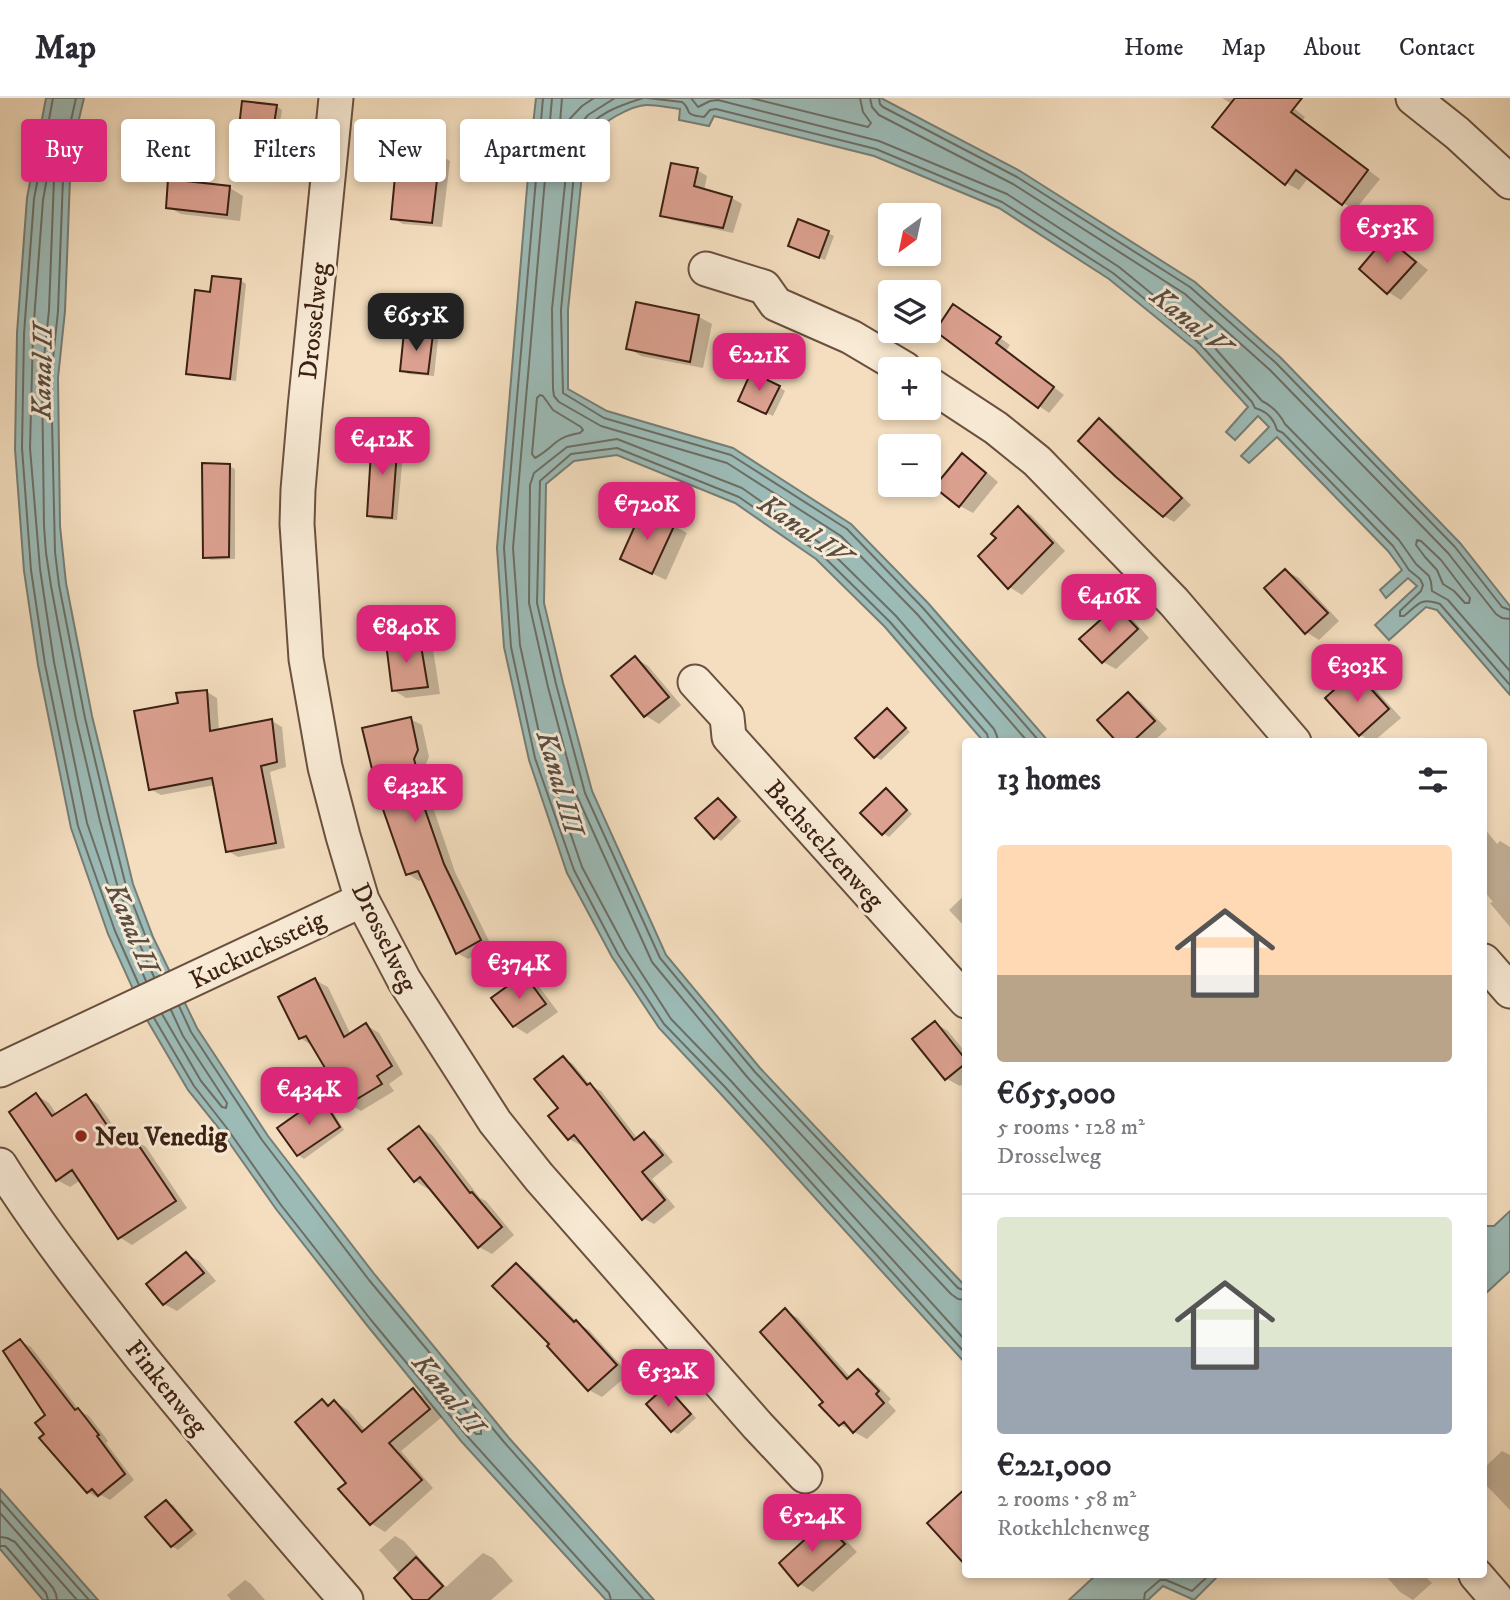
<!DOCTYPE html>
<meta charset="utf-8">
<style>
:root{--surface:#fff;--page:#f7f7f7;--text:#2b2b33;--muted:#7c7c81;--line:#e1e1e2;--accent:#db2777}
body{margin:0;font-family:"IM FELL DW Pica",serif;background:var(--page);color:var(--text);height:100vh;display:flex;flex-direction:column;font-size:26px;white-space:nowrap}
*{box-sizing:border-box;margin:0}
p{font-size:23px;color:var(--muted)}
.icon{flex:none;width:38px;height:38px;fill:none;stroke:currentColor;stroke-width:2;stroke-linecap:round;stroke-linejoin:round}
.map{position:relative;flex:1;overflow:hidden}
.panel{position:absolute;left:962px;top:640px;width:525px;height:840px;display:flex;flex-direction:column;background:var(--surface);border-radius:7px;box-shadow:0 4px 10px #0003}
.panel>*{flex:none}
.guide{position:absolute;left:21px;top:21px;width:665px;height:63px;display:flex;gap:14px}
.needle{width:46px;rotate:213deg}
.buttons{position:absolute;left:878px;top:105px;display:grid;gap:14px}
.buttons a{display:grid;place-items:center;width:63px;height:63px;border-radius:7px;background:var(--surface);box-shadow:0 4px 10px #0003;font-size:35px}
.price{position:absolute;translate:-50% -60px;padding:0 16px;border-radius:14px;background:var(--accent);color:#fff;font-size:23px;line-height:46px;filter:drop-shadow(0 2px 4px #0008)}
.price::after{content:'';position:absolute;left:50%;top:42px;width:21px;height:16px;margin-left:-10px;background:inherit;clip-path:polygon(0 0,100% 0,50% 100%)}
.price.active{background:#222;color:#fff}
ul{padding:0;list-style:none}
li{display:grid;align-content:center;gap:14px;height:371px;padding:0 35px}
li+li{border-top:2px solid var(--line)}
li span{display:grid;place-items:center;height:217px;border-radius:7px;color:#555}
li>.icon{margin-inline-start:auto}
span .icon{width:126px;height:126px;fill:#fffc;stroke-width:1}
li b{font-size:30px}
h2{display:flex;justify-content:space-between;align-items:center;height:84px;padding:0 35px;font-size:30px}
.pill{padding:0 24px;border-radius:7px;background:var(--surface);box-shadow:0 4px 10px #0003;font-size:24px;line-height:63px}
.pill.active{background:var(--accent);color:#fff}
header{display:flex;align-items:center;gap:42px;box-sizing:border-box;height:98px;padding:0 35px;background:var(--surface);border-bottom:2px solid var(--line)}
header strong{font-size:33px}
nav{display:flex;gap:38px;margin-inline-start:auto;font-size:24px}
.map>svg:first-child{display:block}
.water{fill:#9cbbb7;stroke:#767d75;stroke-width:2}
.shadow{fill:#0003}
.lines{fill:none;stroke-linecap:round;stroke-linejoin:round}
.shore{stroke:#6c6e65;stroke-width:2}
.building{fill:#dba08f;stroke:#3c2013;stroke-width:2}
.street-casing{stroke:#6a503e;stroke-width:37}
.street{stroke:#f8ead5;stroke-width:33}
.poi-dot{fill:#8f2418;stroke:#f8ead5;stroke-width:2.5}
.labels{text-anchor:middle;stroke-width:6;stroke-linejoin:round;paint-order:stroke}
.street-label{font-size:26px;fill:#3c2013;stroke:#f8ead5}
.poi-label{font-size:26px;font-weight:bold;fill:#3c2013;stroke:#f8ead5;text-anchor:start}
.water-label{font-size:28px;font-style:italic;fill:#594e44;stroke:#f8ead5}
</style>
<header>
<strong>Map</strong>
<nav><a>Home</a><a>Map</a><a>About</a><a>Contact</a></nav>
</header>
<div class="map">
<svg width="1510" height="1502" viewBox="0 0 1510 1502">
<rect width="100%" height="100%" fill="#f4debf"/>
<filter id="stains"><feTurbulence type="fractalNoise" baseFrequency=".00286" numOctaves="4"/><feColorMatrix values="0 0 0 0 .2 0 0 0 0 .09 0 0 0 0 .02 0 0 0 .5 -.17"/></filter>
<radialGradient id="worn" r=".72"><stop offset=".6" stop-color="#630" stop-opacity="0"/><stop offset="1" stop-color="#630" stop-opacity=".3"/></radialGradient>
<path class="water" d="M46,0H84L71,54L65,213L58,280L60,428L66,485L92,618L133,786L153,839L197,930L268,1038L375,1177L509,1340L654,1502H606L461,1343L366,1226L276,1111L221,1033L188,992L147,922L108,836L71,730L38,567L24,473L15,351L17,235L27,100Z
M536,0H881L1020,73L1195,184L1281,260L1460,445L1510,508V597L1437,512L1426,509L1389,542L1375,527L1417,488L1408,480L1386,500L1380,492L1402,472L1388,453L1277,339L1249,365L1241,358L1269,329L1258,318L1235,342L1226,334L1248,309L1195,251L1109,181L999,110L874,58L714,18L709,28L679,22L680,11C670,10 658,7 647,7C637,7 625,13 616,18C586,35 580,52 581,86L568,212V291L607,313L733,350L851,426L928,505L1049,644H984L885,529L816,461L735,405L617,357L574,363L546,386L544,505L563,585L592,693L666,857L760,970L966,1189V1266L719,994L659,930L612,859L567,775L529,662L504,549L497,450L530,54Z
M1510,1113V1173L1484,1197V1128H1494Z
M0,1391L98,1502H43L0,1451Z
M1096,1477H1217L1218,1478L1194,1502L1163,1488L1148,1502H1069Z"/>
<path class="shadow" d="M1222,0H1281L1305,19L1303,22L1380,81L1355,112L1343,105L1309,79L1299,92L1286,85L1215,29L1232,6Z
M276,8L282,12L278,36L247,31L241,28Z
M440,57L450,63L442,129L403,126L392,120Z
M697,72L707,78L704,93L732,100L742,106L733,135L672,122L662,117Z
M230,90L243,98L240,123L181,116L168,109Z
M828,135L834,138L825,162L796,151Z
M1387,141L1400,149L1428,172L1401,202L1388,194Z
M240,182L246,186L236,283L193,278L188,275Z
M637,206L699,219L712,226L703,270L641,258L628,250Z
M964,214L1010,247L1006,253L1064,297L1049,315L1039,308Z
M432,238L438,241L434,278L408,276L402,273Z
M779,289L785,293L773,318L746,306Z
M1100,322L1110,328L1191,407L1174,424L1164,418Z
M398,341L404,345L397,422L374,421L368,417Z
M963,358L976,365L998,384L973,415L960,408Z
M229,368L235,371V461L211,462L205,459Z
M1018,410L1031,417L1065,453L1022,497L1009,489L999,440Z
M674,428L687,435L666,482L622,461Z
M1286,473L1299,480L1339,523L1319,542L1306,534Z
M1116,510L1129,517L1149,540L1116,571L1103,564Z
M420,544L433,551L440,596L406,600L393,592Z
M635,560L648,568L681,607L659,626L646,618L613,578Z
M1355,575L1368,583L1401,620L1373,644L1360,637Z
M207,594L217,600L219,633L272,623L282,629L286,669L270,674L285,750L238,759L228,753L215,687L161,697L150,691L180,606Z
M1128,596L1141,604L1167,631L1155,642L1157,644H1119Z
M887,613L893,616L910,634L881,662L875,659Z
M410,621L422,627L429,659L425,668L429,682L424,683L455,774L492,849L468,861L457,855L423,781L419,783L408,776Z
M886,692L892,696L912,716L889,739L883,735Z
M718,702L724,705L741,723L721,743L715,739Z
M1484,730L1497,746L1500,743L1510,749V829L1490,805L1493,804L1484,793Z
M966,796V830L949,812Z
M524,878L537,886L558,914L527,936L514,928Z
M315,882L328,889L351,937L366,927L379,935L403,976L389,986L394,993L361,1013L348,1005L313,948L300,940Z
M935,925L948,933L966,955V983L960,988L947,981Z
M563,960L573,966L591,988L601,993L638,1041L644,1036L655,1042L673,1064L652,1081L675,1109L654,1126L643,1120L582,1045L580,1047L569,1041L560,1011Z
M36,997L49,1005L57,1017L86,998L98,1006L126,1046L133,1041L146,1049L187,1110L132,1147L119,1139L81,1082L70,1089L57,1082Z
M321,1001L327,1004L344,1032L304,1061L298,1057Z
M419,1030L432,1037L480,1100L486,1103L514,1137L492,1156L479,1149L430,1089L428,1091L415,1083Z
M186,1156L199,1163L216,1183L177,1213L164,1206Z
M516,1167L529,1175L580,1227L589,1232L629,1276L602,1299L589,1292Z
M785,1213L798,1220L851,1280L858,1273L871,1281L891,1301L888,1304L896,1313L867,1341L841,1327L822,1307L825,1304Z
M20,1243L31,1249L80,1313L89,1318L108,1343L106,1345L134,1382L110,1402L101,1397L98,1400L88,1394L46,1336L47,1317Z
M666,1290L672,1294L696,1320L678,1336L672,1333L649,1306Z
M413,1292L426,1300L442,1319L401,1353L433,1390L385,1434L372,1426L341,1391L348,1385L323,1303L331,1308L335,1304L348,1312L366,1333Z
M1502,1353L1510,1357V1412L1484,1385V1370Z
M167,1404L173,1407L197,1436L178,1452L172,1448Z
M825,1426L838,1434L857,1454L813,1494L800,1486Z
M395,1438L404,1443L446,1489L483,1455L493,1460L513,1483L491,1502H416L400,1476L379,1452Z
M1385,1477H1424L1432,1485L1413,1502L1400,1494Z
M245,1482L251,1486L265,1502H231L227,1497Z"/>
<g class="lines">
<path class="shore" d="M53,0L34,101L24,236L22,350L31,472L45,566L78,728L115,833L139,887
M76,0L64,54L58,213L51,280L55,454L59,487L85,620L109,721L126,788L147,842L162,875
M543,0L504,450L511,549L535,660L574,772L618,856L664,926L725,989L966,1256
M552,0L513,450L520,547L544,658L582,769L626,851L671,921L731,983L966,1243
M562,0L560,25L563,28L582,8L594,0
M615,0L588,17L574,34L567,55L565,86L552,211L553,291L554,298L559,304L601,328L727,365L841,438L917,516L1028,644
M643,0C621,7 593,16 581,39C579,44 578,50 576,55L561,212L563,295L604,320L731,357L847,431L923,510L1040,644
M647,0L682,4C694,13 680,16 704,19L710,12L716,11L876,51L1002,104L1113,175L1200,246L1252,304L1255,310C1266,313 1274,321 1277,332L1283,335L1393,448L1409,472L1420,481L1423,487L1421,493L1400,513V518H1404C1419,506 1420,499 1440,506L1510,587
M691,0L698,9L710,3L718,2L879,43L1007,96L1119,169L1206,240L1262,303C1272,308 1280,316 1285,326L1399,442L1416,466L1429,478L1431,484L1432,493L1448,502L1510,573
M751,0L868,29L871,25L863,14L860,0
M870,0L872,9L879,17L1013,86L1185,196L1270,272L1448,455L1496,516L1502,520L1510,521
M879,0L880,6L883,9L1017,79L1190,189L1276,265L1455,449L1502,509L1510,512
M540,297L543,298L553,312L581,329L583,332L580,335C554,339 555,349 535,360L532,356L537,300Z
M1417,442L1421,443L1441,462L1470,500L1469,505H1465L1454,493L1443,486L1437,472L1425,459L1416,447Z
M146,883L123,830L87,725L54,564L40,471L30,350L33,236L43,102L47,80L50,77L54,81L49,212L42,279L44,428L46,455L51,488L76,621L100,723L118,790L139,845L154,879
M179,908L191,934L262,1042L369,1182L504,1344L644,1502
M162,916L201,983L222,1009L226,1010L227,1005L183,938L171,912
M154,920L194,988L226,1029L281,1107L371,1222L467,1338L609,1495L611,1502
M966,1193L958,1190L755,974L660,860L585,695L556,586L537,505L540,383L571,356L617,350L739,399L821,456L890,524L987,636L989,644
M966,1202L958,1201L951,1196L748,980L652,864L577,698L548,589L529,505L530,387L534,375L567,349L617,341L742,390L827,450L896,518L994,631L997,638L998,644
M439,1284L443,1285L481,1331V1336H476L438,1289L437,1287Z
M0,1402L89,1502
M0,1415L77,1502
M0,1439L7,1440L15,1444L53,1490L56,1496L57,1502
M0,1448H5L8,1451L46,1495L48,1502
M1144,1502L1145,1495L1160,1482H1166L1192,1493L1209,1477"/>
</g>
<path class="building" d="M1235,0H1302L1291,14L1368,72L1342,107L1296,72L1285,87L1212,29Z
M242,3L277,7L273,33L239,29Z
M413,53L440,56L432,125L391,121L397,57L412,58Z
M671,65L698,70L694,88L732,99L723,130L660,118Z
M168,81L230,88L227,117L166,110Z
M798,121L829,133L819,160L788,148Z
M1386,139L1416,164L1387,196L1359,171Z
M212,178L241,181L230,281L186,276L195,192L210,194Z
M636,204L699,217L690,264L626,251Z
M953,206L1001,239L996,245L1054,289L1038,310L935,233Z
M404,234L433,236L428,276L400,273Z
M751,274L780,288L766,316L738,303Z
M1099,320L1182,400L1163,419L1116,379L1078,343Z
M372,338L398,340L392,420L367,418Z
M962,355L986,375L959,409L934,389Z
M202,365L230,366L229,459L203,460Z
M1018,408L1053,445L1008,491L978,458L996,440L991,436Z
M642,412L675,426L652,476L620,461Z
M1285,471L1328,515L1305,536L1264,490Z
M1116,508L1138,531L1102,565L1079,541Z
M420,542L428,589L392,593L386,545Z
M635,558L669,599L644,619L611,578Z
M1355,573L1389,611L1359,638L1325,600Z
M207,592L210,633L272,621L277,664L261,668L276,745L226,754L212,680L149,692L134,613L178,605L176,595Z
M1128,594L1155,623L1132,644H1117L1097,622Z
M887,610L906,630L874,660L855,640Z
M411,619L418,652L414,661L418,676L413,677L444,766L481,842L456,856L418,773L406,777L379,700L362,630Z
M886,690L907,712L882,737L860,715Z
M718,700L736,719L714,741L695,720Z
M524,876L546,906L513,929L491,900Z
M315,880L344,939L366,925L392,968L377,978L382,986L347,1007L306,938L299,941L278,899Z
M935,923L966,962V965L945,982L912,941Z
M563,958L587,987L590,985L634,1042L644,1034L663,1057L642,1074L665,1102L642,1122L574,1037L568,1042L548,1018L558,1010L534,981Z
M36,995L52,1018L86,996L121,1048L133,1039L176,1103L118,1141L72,1072L56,1083L9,1014Z
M321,999L340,1029L297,1058L277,1030Z
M419,1028L470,1095L472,1094L502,1129L478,1150L420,1079L414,1084L388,1051Z
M186,1154L204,1175L163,1207L146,1186Z
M516,1165L574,1224L576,1222L617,1267L588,1293L547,1248L549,1246L492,1188Z
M785,1210L847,1281L858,1271L879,1293L876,1296L884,1305L853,1335L844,1324L839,1328L819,1307L823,1304L760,1234Z
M20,1241L75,1312L78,1310L99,1337L97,1338L125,1376L98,1398L92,1391L87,1395L39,1340L44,1336L35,1325L45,1317L3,1253Z
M666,1288L691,1316L671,1334L646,1306Z
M413,1290L430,1311L389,1345L422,1382L370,1427L338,1391L346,1385L295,1324L322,1301L328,1308L334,1302L362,1334Z
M966,1390V1468L927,1425Z
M166,1402L192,1432L171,1449L145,1419Z
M824,1424L845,1446L798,1488L779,1465Z
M416,1459L443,1488L428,1502H413L394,1480Z"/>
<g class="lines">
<defs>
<path id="street" d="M336,0L305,310L298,392L297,426L306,561L325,669L343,738L362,802L404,882L495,1024L539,1079L758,1328L805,1378
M1413,0L1457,35L1510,84
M706,171L764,189L776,206L851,239L905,271
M929,286L996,330L1037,363L1174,504L1294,644
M695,584L727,619L729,639L966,903
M1484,863L1510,893
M0,972L362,802
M0,1067C42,1134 92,1197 141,1259C208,1341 276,1422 346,1502
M1476,1477L1495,1499"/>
</defs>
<use href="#street" class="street-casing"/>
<use href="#street" class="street"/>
</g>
<circle class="poi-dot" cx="81" cy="1038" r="7"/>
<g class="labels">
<g class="street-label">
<text transform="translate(313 223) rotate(-84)" y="9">Drosselweg</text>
<text transform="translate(825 746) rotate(48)" y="9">Bachstelzenweg</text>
<text transform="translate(385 839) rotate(64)" y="9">Drosselweg</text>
<text transform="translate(257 851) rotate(-26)" y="9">Kuckuckssteig</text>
<text transform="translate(167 1289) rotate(51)" y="9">Finkenweg</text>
</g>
<g class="poi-label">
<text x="95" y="1047">Neu Venedig</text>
</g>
<g class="water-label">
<text transform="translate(1191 222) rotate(39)" y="10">Kanal V</text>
<text transform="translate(41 274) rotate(-89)" y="10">Kanal II</text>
<text transform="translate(805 431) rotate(35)" y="10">Kanal IV</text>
<text transform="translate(561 684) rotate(74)" y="10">Kanal III</text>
<text transform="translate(133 829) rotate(67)" y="10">Kanal II</text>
<text transform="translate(449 1295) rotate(51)" y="10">Kanal II</text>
</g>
</g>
<rect width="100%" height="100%" filter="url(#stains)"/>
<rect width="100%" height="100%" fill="url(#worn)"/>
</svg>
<div class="buttons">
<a><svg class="needle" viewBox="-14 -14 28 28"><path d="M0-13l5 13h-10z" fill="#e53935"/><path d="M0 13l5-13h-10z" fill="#7c7c81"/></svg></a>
<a><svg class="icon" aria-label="layers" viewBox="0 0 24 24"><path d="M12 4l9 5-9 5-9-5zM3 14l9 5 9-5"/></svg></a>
<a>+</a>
<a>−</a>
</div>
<b class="price" style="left:1387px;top:167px">€553K</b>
<b class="price active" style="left:416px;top:255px">€655K</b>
<b class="price" style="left:759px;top:295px">€221K</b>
<b class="price" style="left:382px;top:379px">€412K</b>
<b class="price" style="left:647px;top:444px">€720K</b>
<b class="price" style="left:1109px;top:536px">€416K</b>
<b class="price" style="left:406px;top:567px">€840K</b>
<b class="price" style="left:1357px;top:606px">€303K</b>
<b class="price" style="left:415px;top:726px">€432K</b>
<b class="price" style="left:519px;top:903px">€374K</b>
<b class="price" style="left:309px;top:1029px">€434K</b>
<b class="price" style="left:668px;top:1311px">€532K</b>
<b class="price" style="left:812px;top:1456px">€524K</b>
<div class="guide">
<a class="pill active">Buy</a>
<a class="pill">Rent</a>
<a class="pill">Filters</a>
<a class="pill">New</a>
<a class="pill">Apartment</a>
</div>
<section class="panel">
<h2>13 homes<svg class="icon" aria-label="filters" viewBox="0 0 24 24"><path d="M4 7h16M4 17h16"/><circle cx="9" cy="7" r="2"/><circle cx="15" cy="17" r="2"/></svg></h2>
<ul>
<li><span style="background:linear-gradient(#ffd9b3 60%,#b9a48a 0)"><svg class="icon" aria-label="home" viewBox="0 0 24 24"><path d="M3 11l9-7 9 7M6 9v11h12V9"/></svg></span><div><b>€655,000</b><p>5 rooms · 128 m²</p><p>Drosselweg</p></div></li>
<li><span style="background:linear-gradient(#dfe7d0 60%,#9aa5b1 0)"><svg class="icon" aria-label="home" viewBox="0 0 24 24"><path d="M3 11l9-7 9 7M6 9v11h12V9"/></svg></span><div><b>€221,000</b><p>2 rooms · 58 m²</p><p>Rotkehlchenweg</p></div></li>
</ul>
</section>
</div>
